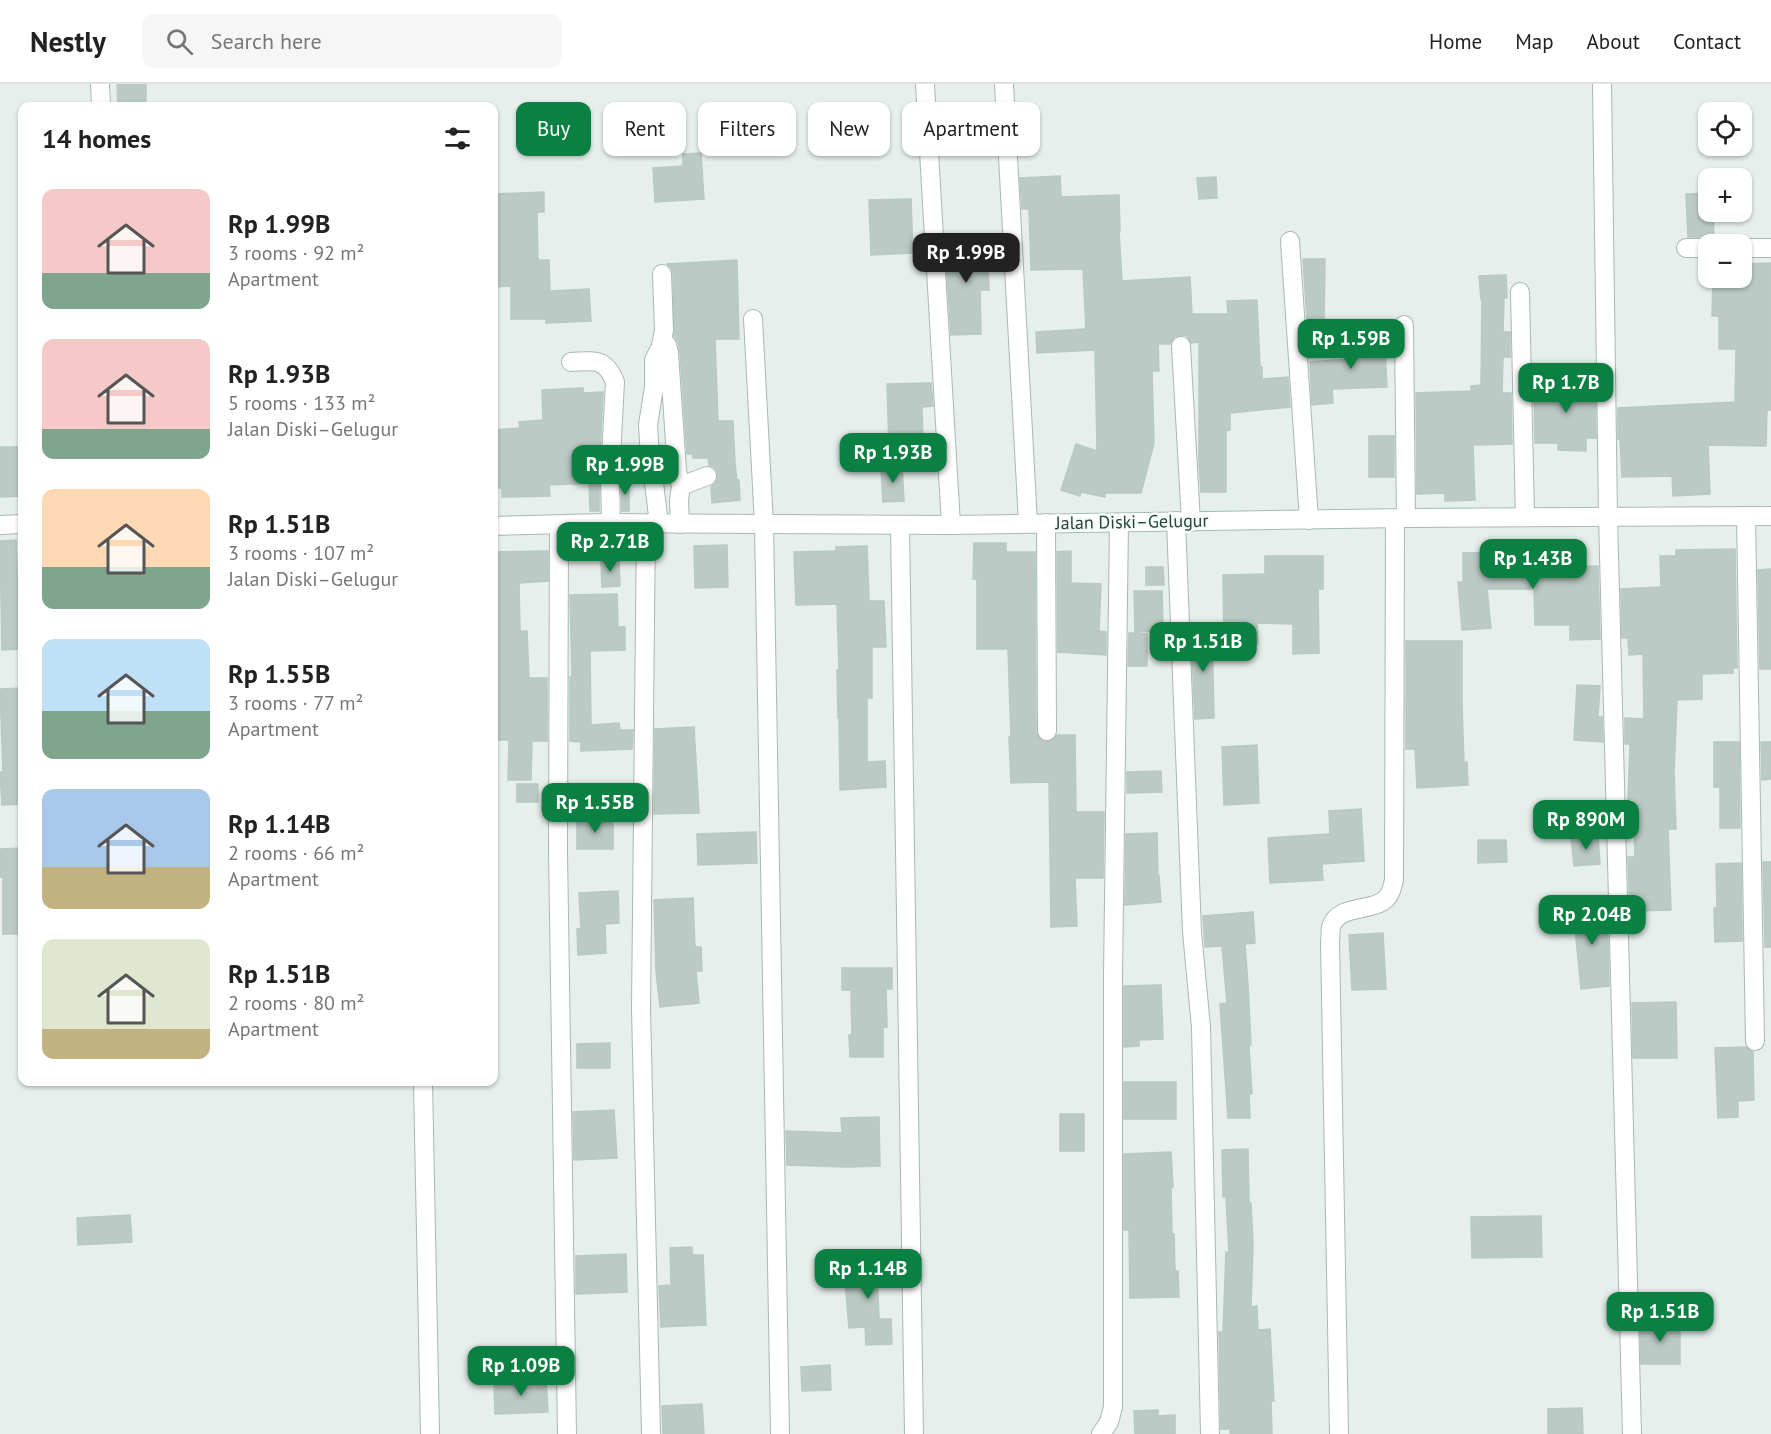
<!DOCTYPE html>
<meta charset="utf-8">
<style>
:root{--surface:#fff;--page:#f6f6f6;--text:#222;--muted:#767676;--line:#e0e0e0;--accent:#0b8043}
body{margin:0;font-family:"PT Sans",sans-serif;background:var(--page);color:var(--text);height:100vh;display:flex;flex-direction:column;font-size:22px;white-space:nowrap}
*{box-sizing:border-box;margin:0}
p{font-size:20px;color:var(--muted)}
.icon{flex:none;width:33px;height:33px;fill:none;stroke:currentColor;stroke-width:2;stroke-linecap:round;stroke-linejoin:round}
.map{position:relative;flex:1;overflow:hidden}
.side{position:absolute;left:18px;top:18px;width:480px;height:984px;display:flex;flex-direction:column;background:var(--surface);border-radius:12px;box-shadow:0 2px 4px #0004}
.side>*{flex:none}
.banner{position:absolute;left:516px;top:18px;width:570px;height:54px;display:flex;gap:12px}
.buttons{position:absolute;left:1698px;top:18px;display:grid;gap:12px}
.buttons a{display:grid;place-items:center;width:54px;height:54px;border-radius:12px;background:var(--surface);box-shadow:0 2px 4px #0004;font-size:30px}
.price{position:absolute;translate:-50% -51px;padding:0 14px;border-radius:12px;background:var(--accent);color:#fff;font-size:20px;line-height:39px;filter:drop-shadow(0 2px 3px #0008)}
.price::after{content:'';position:absolute;left:50%;top:36px;width:18px;height:14px;margin-left:-9px;background:inherit;clip-path:polygon(0 0,100% 0,50% 100%)}
.price.active{background:#222;color:#fff}
ul{padding:0;list-style:none}
li{display:flex;align-items:center;gap:18px;height:150px;padding:0 24px}
li span{display:grid;place-items:center;flex:none;width:168px;height:120px;border-radius:12px;color:#555}
li>.icon{margin-inline-start:auto}
span .icon{width:72px;height:72px;fill:#fffc;stroke-width:1}
li b{font-size:26px}
h2{display:flex;justify-content:space-between;align-items:center;height:72px;padding:0 24px;font-size:26px}
.pill{padding:0 21px;border-radius:12px;background:var(--surface);box-shadow:0 2px 4px #0004;font-size:21px;line-height:54px}
.pill.active{background:var(--accent);color:#fff}
header{display:flex;align-items:center;gap:36px;box-sizing:border-box;height:84px;padding:0 30px;background:var(--surface);border-bottom:2px solid var(--line)}
header strong{font-size:28px}
nav{display:flex;gap:33px;margin-inline-start:auto;font-size:21px}
.search{width:420px;height:54px;background:var(--page);display:flex;align-items:center;gap:15px;box-sizing:border-box;padding:0 21px;border-radius:12px;color:var(--muted);font-size:22px}
.map>svg:first-child{display:block}
.building{fill:#bbcac4;stroke:#b8c9c2;stroke-width:1.5}
.lines{fill:none;stroke-linecap:round;stroke-linejoin:round}
.minor-casing{stroke:#a8b8b2;stroke-width:20}
.secondary-casing{stroke:#a4bbb3;stroke-width:20}
.minor{stroke:#fff;stroke-width:18}
.secondary{stroke:#fff;stroke-width:18}
.labels{text-anchor:middle;stroke-width:5;stroke-linejoin:round;paint-order:stroke}
.street-label{font-size:18px;fill:#24423a;stroke:#f7fbf9}
</style>
<header>
<strong>Nestly</strong>
<div class="search"><svg class="icon" aria-label="search" viewBox="0 0 24 24"><circle cx="10" cy="10" r="6"/><path d="M15 15l6 6"/></svg>Search here</div>
<nav><a>Home</a><a>Map</a><a>About</a><a>Contact</a></nav>
</header>
<div class="map">
<svg width="1771" height="1350" viewBox="0 0 1771 1350">
<rect width="100%" height="100%" fill="#e6efeb"/>
<path class="building" d="M117,0H146V22H118Z
M701,69L704,115L655,118L653,84L683,82V70Z
M1060,92L1061,113L1119,111L1120,147H1119L1122,197L1190,193L1192,230H1228L1227,217L1257,216L1260,283H1262V295L1288,293L1290,323L1230,329V346L1226,347V408H1201L1199,378V258L1191,259L1187,252L1181,251L1174,253L1170,260H1158L1159,287H1152L1154,359L1141,409H1105V413L1081,408L1080,412L1061,406L1076,360L1097,367L1095,266L1037,269L1036,248L1086,245L1083,185L1031,186L1029,125H1022L1020,94Z
M1216,93L1217,114L1199,115L1197,94Z
M544,108V128H537L538,176H549L550,207L589,205L591,237L546,239V235H511V202L494,203V110Z
M1708,109V128H1713L1714,153H1688L1686,110Z
M911,115L913,169L871,171L869,116Z
M983,154L985,184H988L989,206H980L981,250L951,251L945,156Z
M1303,175H1325L1324,236H1307Z
M737,176L739,255H715L718,337H733L735,380L737,396H739L740,416L712,419L711,403L715,399L718,394L717,387L714,383L709,381L708,374H693V370H687L680,268L678,258L674,252L673,190L672,185L667,180Z
M1771,179V326H1767L1766,362L1708,361L1710,410L1673,412L1672,392L1622,393L1620,355H1618V324L1735,318L1736,265H1719V232H1712L1713,194H1742V180Z
M1506,191L1507,214H1504L1503,248H1510V273H1503L1502,309H1511L1512,360L1473,361L1475,416L1445,417V409L1417,410L1416,309L1471,307V302L1481,301L1482,216H1481L1479,192Z
M1384,247L1387,303L1332,305L1333,319L1312,321L1310,278L1351,275V263H1361L1360,248Z
M1548,296L1595,297L1596,354H1586V367L1558,366V359H1535L1534,309H1548Z
M931,299L933,322L922,323L923,364L889,365L887,300Z
M583,304V309L603,308L599,391V427H590L589,399L549,401L550,412L502,413V404H494V346L520,344L519,338L543,336L542,306Z
M1369,352H1394V393H1369Z
M0,363H22V412L0,413Z
M902,381L904,417L883,418L881,382Z
M621,397H629V427H622Z
M16,456L18,514H22V565L2,566L0,457Z
M974,459H1006V468H1035L1036,648L1041,656L1046,658L1053,656L1057,651H1075L1076,728H1104L1103,794H1075L1077,842L1051,843L1049,698L1011,699L1009,653H1011L1008,565H977V495H973Z
M727,461L728,503L695,504L694,462Z
M867,462L869,517H884L886,563H872V614H867V678L885,677L886,703L840,706L839,634H838L837,586H839L837,520L796,521L794,468L836,467V463Z
M1735,465L1737,584H1733V589L1702,590V615L1677,616L1674,688L1676,745H1668L1671,826L1630,827L1628,773H1635L1633,715L1628,716L1630,660H1625V634L1644,635L1643,570L1629,571L1628,554H1622L1621,505L1661,503L1660,472H1676V466Z
M548,467V497L519,499L520,547H527L529,594H547V657H532L531,696H508L509,656H494V468Z
M1071,467V499L1101,500L1099,547L1106,548V571L1058,568L1057,468Z
M1522,468V471L1568,470L1569,483L1598,482L1600,555L1570,556V541H1535L1534,505H1487L1491,544L1462,546L1458,498H1463V469Z
M1265,472H1323V505H1318L1319,569L1293,570V540L1257,539L1258,560L1224,561L1223,491L1265,490Z
M601,476H619L620,502L602,503Z
M1146,483H1163L1164,501H1146Z
M1771,485V585H1760L1758,486Z
M1134,507H1162L1163,547L1135,548Z
M617,510L618,543H625V566L590,567L591,641L619,639L620,646H633L632,665L581,667V658L570,657V593H572L570,511Z
M1212,545L1214,634L1195,635L1191,546Z
M1129,549L1147,550V582H1128Z
M1406,557H1462V622L1464,679L1467,678L1468,701L1417,704L1415,665H1406Z
M1577,601L1600,602L1598,633H1602L1603,658L1574,656Z
M22,604V720L2,721L0,688H3L0,605Z
M694,643L699,729L654,730L655,645Z
M1714,658H1739L1740,744H1720V703H1714Z
M1761,658H1771V695L1762,696Z
M1257,661L1259,719L1224,721L1222,663Z
M1161,687L1162,708L1127,709V688Z
M517,700H538V718H517Z
M1361,725L1364,777L1322,780L1323,796L1270,799L1268,754L1330,750L1329,727Z
M577,734H613V765H577Z
M756,748L757,779L698,781L697,750Z
M1157,749L1158,793L1159,792L1161,818L1125,821L1126,750Z
M1598,752L1600,780L1574,782L1571,753Z
M1478,756H1506L1507,778L1478,779Z
M22,764V850H3V793H0V765Z
M1763,778H1771V863H1765Z
M1741,779L1742,857L1715,858L1714,824H1717L1716,780Z
M618,807L619,839L605,840L606,869L578,871L577,845H581L579,809Z
M693,814L695,863H701L702,887H696L699,919L660,923L656,887L654,816Z
M1604,820L1608,856L1609,902L1581,905L1573,823Z
M1253,828L1255,859L1245,860L1248,901L1251,961H1249L1252,1010H1249L1250,1034H1228L1220,920L1227,919L1222,862L1205,863L1203,832Z
M1383,849L1386,905L1352,906L1349,851Z
M842,884H892V905H886L887,943H883V973H850L849,951H852L851,906H842Z
M1161,901L1163,955L1139,956V962L1124,963V902Z
M1676,918L1677,974H1633L1632,919Z
M610,959V984H577V960Z
M1746,963L1753,968L1754,1016L1738,1017V1033L1718,1034L1715,964Z
M1124,998H1176V1035H1124Z
M614,1026L617,1074L574,1076L573,1028Z
M1060,1030H1084V1067H1060Z
M879,1033L880,1082L847,1083L787,1081L786,1047L842,1049L841,1034Z
M1248,1065L1249,1119H1251L1253,1160L1251,1223L1257,1222L1258,1246L1270,1245L1274,1317H1271L1272,1350H1230V1345H1221L1219,1248H1223L1226,1168L1229,1169L1226,1113H1223L1222,1066Z
M1171,1068L1173,1103H1171L1172,1150H1174L1175,1187H1178L1179,1213L1130,1214L1129,1146H1124V1070Z
M130,1131L132,1158L78,1161L77,1134Z
M1541,1132L1542,1173L1472,1174L1471,1133Z
M692,1163V1171H703L706,1241L661,1243L659,1202L671,1201L670,1164Z
M856,1169H886L885,1188L877,1187L879,1235H891L892,1260L866,1261L865,1243L849,1244L845,1198L856,1197Z
M626,1170L627,1208L576,1210V1172Z
M1640,1239H1680V1280H1641Z
M830,1281L831,1306L802,1307L801,1283Z
M546,1296L548,1328L495,1330L494,1298Z
M702,1320L704,1350H663L662,1322Z
M1582,1324L1583,1350H1548V1325Z
M1158,1326V1332L1175,1331V1350H1135L1134,1327Z"/>
<g class="lines">
<defs>
<path id="minor" d="M100,0L101,22
M925,0L951,441
M1004,0L1028,439
M1602,0L1608,433L1632,1350
M1290,157L1309,436
M1686,164H1708
M1742,164H1771
M1520,208L1525,433
M753,235L764,440L780,1350
M1404,241L1406,434
M662,256L667,261L669,269L677,387L681,402
M1181,262L1191,438
M571,278C594,277 605,273 615,298L610,392L611,440
M1746,433L1755,957
M1176,437L1192,848L1201,943L1210,1350
M1046,439L1047,647
M646,440L641,925L651,1350
M659,440L649,358L648,341L654,303V276L661,262L664,246L662,190
M680,440L679,416L681,402L707,392
M559,441L558,767L567,1350
M900,441L914,1350
M423,998L430,1350
M1101,1350L1109,1338L1113,1323V892L1119,439
M1339,1350L1330,857C1331,853 1330,847 1331,843C1339,817 1380,831 1390,809C1392,805 1393,800 1394,796L1395,435"/>
<path id="secondary" d="M0,441L22,440
M494,442L604,439L951,441L1406,434L1771,432"/>
</defs>
<use href="#minor" class="minor-casing"/>
<use href="#secondary" class="secondary-casing"/>
<use href="#minor" class="minor"/>
<use href="#secondary" class="secondary"/>
</g>
<g class="labels">
<g class="street-label">
<text transform="translate(1132 438) rotate(-1)" y="6">Jalan Diski–Gelugur</text>
</g>
</g>
</svg>
<div class="buttons">
<a><svg class="icon" aria-label="locate" viewBox="0 0 24 24"><circle cx="12" cy="12" r="6"/><path d="M12 2v4M12 18v4M2 12h4M18 12h4"/></svg></a>
<a>+</a>
<a>−</a>
</div>
<b class="price active" style="left:966px;top:200px">Rp 1.99B</b>
<b class="price" style="left:1351px;top:286px">Rp 1.59B</b>
<b class="price" style="left:1566px;top:330px">Rp 1.7B</b>
<b class="price" style="left:893px;top:400px">Rp 1.93B</b>
<b class="price" style="left:625px;top:412px">Rp 1.99B</b>
<b class="price" style="left:610px;top:489px">Rp 2.71B</b>
<b class="price" style="left:1533px;top:506px">Rp 1.43B</b>
<b class="price" style="left:1203px;top:589px">Rp 1.51B</b>
<b class="price" style="left:595px;top:750px">Rp 1.55B</b>
<b class="price" style="left:1586px;top:767px">Rp 890M</b>
<b class="price" style="left:1592px;top:862px">Rp 2.04B</b>
<b class="price" style="left:868px;top:1216px">Rp 1.14B</b>
<b class="price" style="left:1660px;top:1259px">Rp 1.51B</b>
<b class="price" style="left:521px;top:1313px">Rp 1.09B</b>
<div class="banner">
<a class="pill active">Buy</a>
<a class="pill">Rent</a>
<a class="pill">Filters</a>
<a class="pill">New</a>
<a class="pill">Apartment</a>
</div>
<section class="side">
<h2>14 homes<svg class="icon" aria-label="filters" viewBox="0 0 24 24"><path d="M4 7h16M4 17h16"/><circle cx="9" cy="7" r="2"/><circle cx="15" cy="17" r="2"/></svg></h2>
<ul>
<li><span style="background:linear-gradient(#f6c9c9 70%,#7fa58c 0)"><svg class="icon" aria-label="home" viewBox="0 0 24 24"><path d="M3 11l9-7 9 7M6 9v11h12V9"/></svg></span><div><b>Rp 1.99B</b><p>3 rooms · 92 m²</p><p>Apartment</p></div></li>
<li><span style="background:linear-gradient(#f6c9c9 75%,#7fa58c 0)"><svg class="icon" aria-label="home" viewBox="0 0 24 24"><path d="M3 11l9-7 9 7M6 9v11h12V9"/></svg></span><div><b>Rp 1.93B</b><p>5 rooms · 133 m²</p><p>Jalan Diski–Gelugur</p></div></li>
<li><span style="background:linear-gradient(#ffd9b3 65%,#7fa58c 0)"><svg class="icon" aria-label="home" viewBox="0 0 24 24"><path d="M3 11l9-7 9 7M6 9v11h12V9"/></svg></span><div><b>Rp 1.51B</b><p>3 rooms · 107 m²</p><p>Jalan Diski–Gelugur</p></div></li>
<li><span style="background:linear-gradient(#bfe0f5 60%,#7fa58c 0)"><svg class="icon" aria-label="home" viewBox="0 0 24 24"><path d="M3 11l9-7 9 7M6 9v11h12V9"/></svg></span><div><b>Rp 1.55B</b><p>3 rooms · 77 m²</p><p>Apartment</p></div></li>
<li><span style="background:linear-gradient(#a9c7e8 65%,#c2b280 0)"><svg class="icon" aria-label="home" viewBox="0 0 24 24"><path d="M3 11l9-7 9 7M6 9v11h12V9"/></svg></span><div><b>Rp 1.14B</b><p>2 rooms · 66 m²</p><p>Apartment</p></div></li>
<li><span style="background:linear-gradient(#dfe7d0 75%,#c2b280 0)"><svg class="icon" aria-label="home" viewBox="0 0 24 24"><path d="M3 11l9-7 9 7M6 9v11h12V9"/></svg></span><div><b>Rp 1.51B</b><p>2 rooms · 80 m²</p><p>Apartment</p></div></li>
</ul>
</section>
</div>
